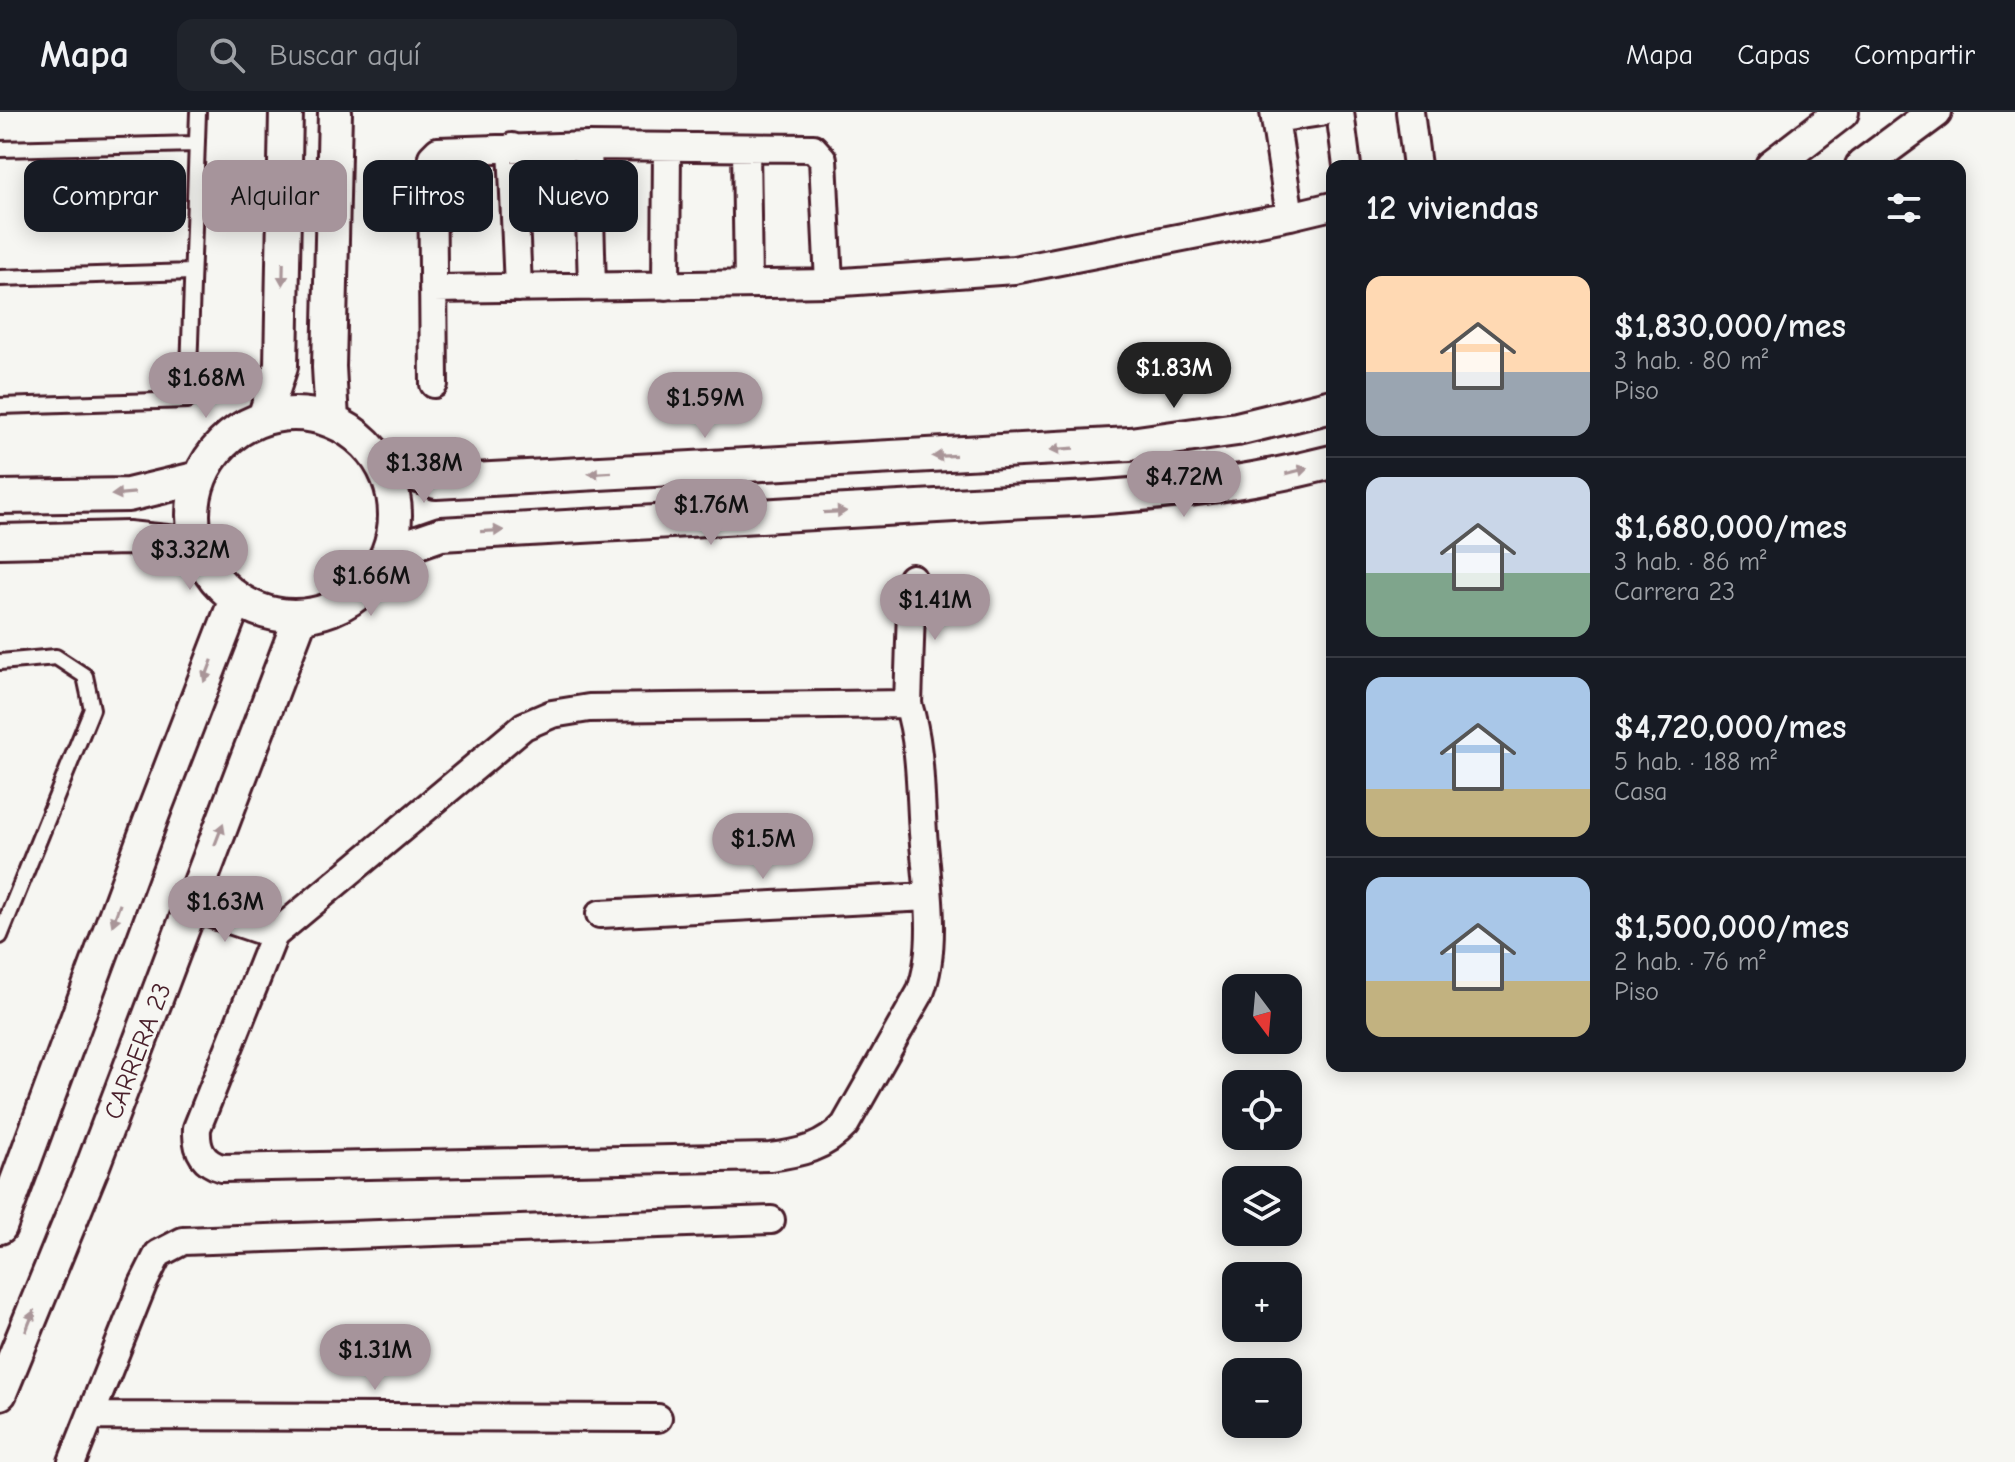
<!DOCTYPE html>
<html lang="es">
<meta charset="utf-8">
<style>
:root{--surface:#171b24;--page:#20242c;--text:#f1f3f6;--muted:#9ea1a6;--line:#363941;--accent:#a6949b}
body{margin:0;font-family:"Comic Neue",sans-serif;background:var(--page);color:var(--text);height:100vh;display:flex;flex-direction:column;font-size:30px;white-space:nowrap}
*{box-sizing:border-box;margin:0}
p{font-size:26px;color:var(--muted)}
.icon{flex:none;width:44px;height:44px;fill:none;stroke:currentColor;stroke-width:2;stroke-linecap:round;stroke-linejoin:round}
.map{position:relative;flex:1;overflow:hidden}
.panel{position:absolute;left:1326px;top:48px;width:640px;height:912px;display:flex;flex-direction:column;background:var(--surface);border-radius:16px;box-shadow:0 4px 20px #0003}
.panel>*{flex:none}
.guide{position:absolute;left:24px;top:48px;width:760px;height:72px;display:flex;gap:16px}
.needle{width:52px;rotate:164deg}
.fabs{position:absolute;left:1222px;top:862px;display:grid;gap:16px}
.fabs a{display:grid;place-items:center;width:80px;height:80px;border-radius:16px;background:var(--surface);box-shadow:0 4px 20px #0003;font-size:40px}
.price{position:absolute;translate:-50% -68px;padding:0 18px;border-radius:28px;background:var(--accent);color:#111;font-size:26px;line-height:52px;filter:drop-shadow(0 2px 4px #0008)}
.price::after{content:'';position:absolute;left:50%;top:48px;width:24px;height:18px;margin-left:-12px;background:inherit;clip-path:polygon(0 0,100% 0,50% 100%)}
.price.selected{background:#222;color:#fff}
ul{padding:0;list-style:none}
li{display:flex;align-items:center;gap:24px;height:200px;padding:0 40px}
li+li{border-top:2px solid var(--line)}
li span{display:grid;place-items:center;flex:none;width:224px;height:160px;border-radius:16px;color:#555}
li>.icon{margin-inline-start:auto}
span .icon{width:96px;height:96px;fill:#fffc;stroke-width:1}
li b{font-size:34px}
h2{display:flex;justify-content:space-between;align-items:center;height:96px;padding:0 40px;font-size:34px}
.chip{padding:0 28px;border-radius:16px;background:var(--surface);box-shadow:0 4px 20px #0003;font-size:28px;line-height:72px}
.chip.selected{background:var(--accent);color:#111}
header{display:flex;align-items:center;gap:48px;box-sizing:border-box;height:112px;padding:0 40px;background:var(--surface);border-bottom:2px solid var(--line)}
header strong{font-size:38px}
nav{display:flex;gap:44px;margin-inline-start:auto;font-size:28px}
.search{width:560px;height:72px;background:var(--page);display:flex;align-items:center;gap:20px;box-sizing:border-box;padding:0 28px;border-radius:16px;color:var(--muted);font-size:30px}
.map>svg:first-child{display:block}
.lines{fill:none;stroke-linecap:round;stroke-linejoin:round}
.service-casing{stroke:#4a1f2b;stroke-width:20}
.minor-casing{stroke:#4a1f2b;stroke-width:32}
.tertiary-casing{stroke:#4a1f2b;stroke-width:38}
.service{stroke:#f6f6f2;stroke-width:14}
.minor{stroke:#f6f6f2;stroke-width:26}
.tertiary{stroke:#f6f6f2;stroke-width:32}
.oneway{fill:#a99598}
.labels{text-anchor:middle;stroke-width:6;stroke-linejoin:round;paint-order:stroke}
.street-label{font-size:26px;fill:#4a1f2b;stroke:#f6f6f2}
</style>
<header>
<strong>Mapa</strong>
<div class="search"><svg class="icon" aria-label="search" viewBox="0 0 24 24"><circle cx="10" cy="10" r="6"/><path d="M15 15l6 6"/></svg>Buscar aquí</div>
<nav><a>Mapa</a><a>Capas</a><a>Compartir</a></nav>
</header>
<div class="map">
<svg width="2015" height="1350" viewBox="0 0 2015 1350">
<rect width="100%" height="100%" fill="#f6f6f2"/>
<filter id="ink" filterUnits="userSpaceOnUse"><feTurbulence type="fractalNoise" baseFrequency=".0125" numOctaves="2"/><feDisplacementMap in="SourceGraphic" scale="16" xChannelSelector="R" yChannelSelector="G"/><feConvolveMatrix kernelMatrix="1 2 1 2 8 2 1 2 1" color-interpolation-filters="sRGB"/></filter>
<g filter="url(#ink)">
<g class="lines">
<defs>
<path id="service" d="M0,37L196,32
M0,166L192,160
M0,294L188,288L198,0
M0,550L56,545L85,564L92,597L0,824"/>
<path id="minor" d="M1340,0L1347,54
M1410,0L1417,54
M1275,7L1321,0
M512,35L518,176
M746,36L748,172
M1290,104L1332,94
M666,174L667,35
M592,175L588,34L813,36L823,47L829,171
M433,177L829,171L1014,158L1290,104L1274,0
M434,272L432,45L438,39L588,34
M908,592C921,633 920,678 923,721C927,770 938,835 920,881L845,1013C824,1036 800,1041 770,1045L222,1056C201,1050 196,1036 197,1016L274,823L524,614L552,602L589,596Z
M908,592L912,466
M191,795L274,823
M600,802L928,785
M91,1304L658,1306
M72,1350L143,1172L158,1142L183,1129L771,1108"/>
<path id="tertiary" d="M1772,54L1842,0
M1862,54L1935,0
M193 403a101 101 0 1 1 202 0a101 101 0 1 1-202 0Z
M264,306L281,254L286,0
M332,308L329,255L335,0
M383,351L436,370L1130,332L1237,317L1332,294
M0,385L128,383L199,366
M0,429L128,426L196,433
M389,440L441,422L1025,389C1130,386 1231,376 1332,350
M0,1115L154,699L236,487
M0,1281L92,1056L301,504"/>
</defs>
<use href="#service" class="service-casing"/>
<use href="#minor" class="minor-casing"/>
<use href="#tertiary" class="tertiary-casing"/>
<use href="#service" class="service"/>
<use href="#minor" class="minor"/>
<use href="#tertiary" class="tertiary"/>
</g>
<defs><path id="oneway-solid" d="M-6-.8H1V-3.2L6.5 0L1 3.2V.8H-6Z" transform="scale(2)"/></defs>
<g class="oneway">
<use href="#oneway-solid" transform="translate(283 162) rotate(91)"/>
<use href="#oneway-solid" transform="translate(1062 337) rotate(176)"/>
<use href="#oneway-solid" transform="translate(944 344) rotate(177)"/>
<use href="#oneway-solid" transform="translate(1297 359) rotate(-14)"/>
<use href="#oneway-solid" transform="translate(600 361) rotate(177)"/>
<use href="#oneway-solid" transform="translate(123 382) rotate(175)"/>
<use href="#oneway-solid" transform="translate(835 400) rotate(-3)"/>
<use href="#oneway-solid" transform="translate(492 419) rotate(-3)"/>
<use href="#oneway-solid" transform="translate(208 559) rotate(111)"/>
<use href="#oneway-solid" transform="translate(219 722) rotate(-69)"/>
<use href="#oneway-solid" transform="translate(116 803) rotate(110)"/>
<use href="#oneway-solid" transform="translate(30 1209) rotate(-68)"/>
</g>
</g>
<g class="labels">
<g class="street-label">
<text transform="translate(137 939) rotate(-69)" y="9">CARRERA 23</text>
</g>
</g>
</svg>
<div class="fabs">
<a><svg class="needle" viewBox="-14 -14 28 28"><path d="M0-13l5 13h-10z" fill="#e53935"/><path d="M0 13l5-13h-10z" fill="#9ea1a6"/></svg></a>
<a><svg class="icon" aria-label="locate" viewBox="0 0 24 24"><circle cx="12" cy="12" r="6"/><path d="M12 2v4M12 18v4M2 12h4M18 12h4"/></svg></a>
<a><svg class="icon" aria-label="layers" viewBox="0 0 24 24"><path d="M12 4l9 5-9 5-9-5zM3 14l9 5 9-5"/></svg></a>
<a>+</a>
<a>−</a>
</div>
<b class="price selected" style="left:1174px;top:298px">$1.83M</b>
<b class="price" style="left:206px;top:308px">$1.68M</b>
<b class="price" style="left:705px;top:328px">$1.59M</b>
<b class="price" style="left:424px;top:393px">$1.38M</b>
<b class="price" style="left:1184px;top:407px">$4.72M</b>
<b class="price" style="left:711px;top:435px">$1.76M</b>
<b class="price" style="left:190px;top:480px">$3.32M</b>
<b class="price" style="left:371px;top:506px">$1.66M</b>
<b class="price" style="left:935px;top:530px">$1.41M</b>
<b class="price" style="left:763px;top:769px">$1.5M</b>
<b class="price" style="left:225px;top:832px">$1.63M</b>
<b class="price" style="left:375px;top:1280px">$1.31M</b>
<div class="guide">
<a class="chip">Comprar</a>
<a class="chip selected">Alquilar</a>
<a class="chip">Filtros</a>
<a class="chip">Nuevo</a>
</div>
<section class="panel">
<h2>12 viviendas<svg class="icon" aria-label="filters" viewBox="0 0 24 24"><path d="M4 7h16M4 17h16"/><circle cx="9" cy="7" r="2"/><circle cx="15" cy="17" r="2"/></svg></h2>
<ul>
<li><span style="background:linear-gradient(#ffd9b3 60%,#9aa5b1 0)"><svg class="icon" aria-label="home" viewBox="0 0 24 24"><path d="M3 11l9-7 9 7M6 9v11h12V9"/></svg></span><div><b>$1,830,000/mes</b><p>3 hab. · 80 m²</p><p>Piso</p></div></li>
<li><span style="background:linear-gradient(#c9d6e8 60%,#7fa58c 0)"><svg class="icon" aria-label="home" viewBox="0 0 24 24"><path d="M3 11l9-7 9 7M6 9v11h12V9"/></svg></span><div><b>$1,680,000/mes</b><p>3 hab. · 86 m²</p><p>Carrera 23</p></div></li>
<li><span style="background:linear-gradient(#a9c7e8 70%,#c2b280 0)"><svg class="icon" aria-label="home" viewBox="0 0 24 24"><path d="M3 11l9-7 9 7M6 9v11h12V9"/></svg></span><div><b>$4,720,000/mes</b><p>5 hab. · 188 m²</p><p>Casa</p></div></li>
<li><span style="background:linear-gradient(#a9c7e8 65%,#c2b280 0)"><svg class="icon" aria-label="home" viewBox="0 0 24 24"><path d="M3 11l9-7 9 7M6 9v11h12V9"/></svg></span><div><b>$1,500,000/mes</b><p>2 hab. · 76 m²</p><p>Piso</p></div></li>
</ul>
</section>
</div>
